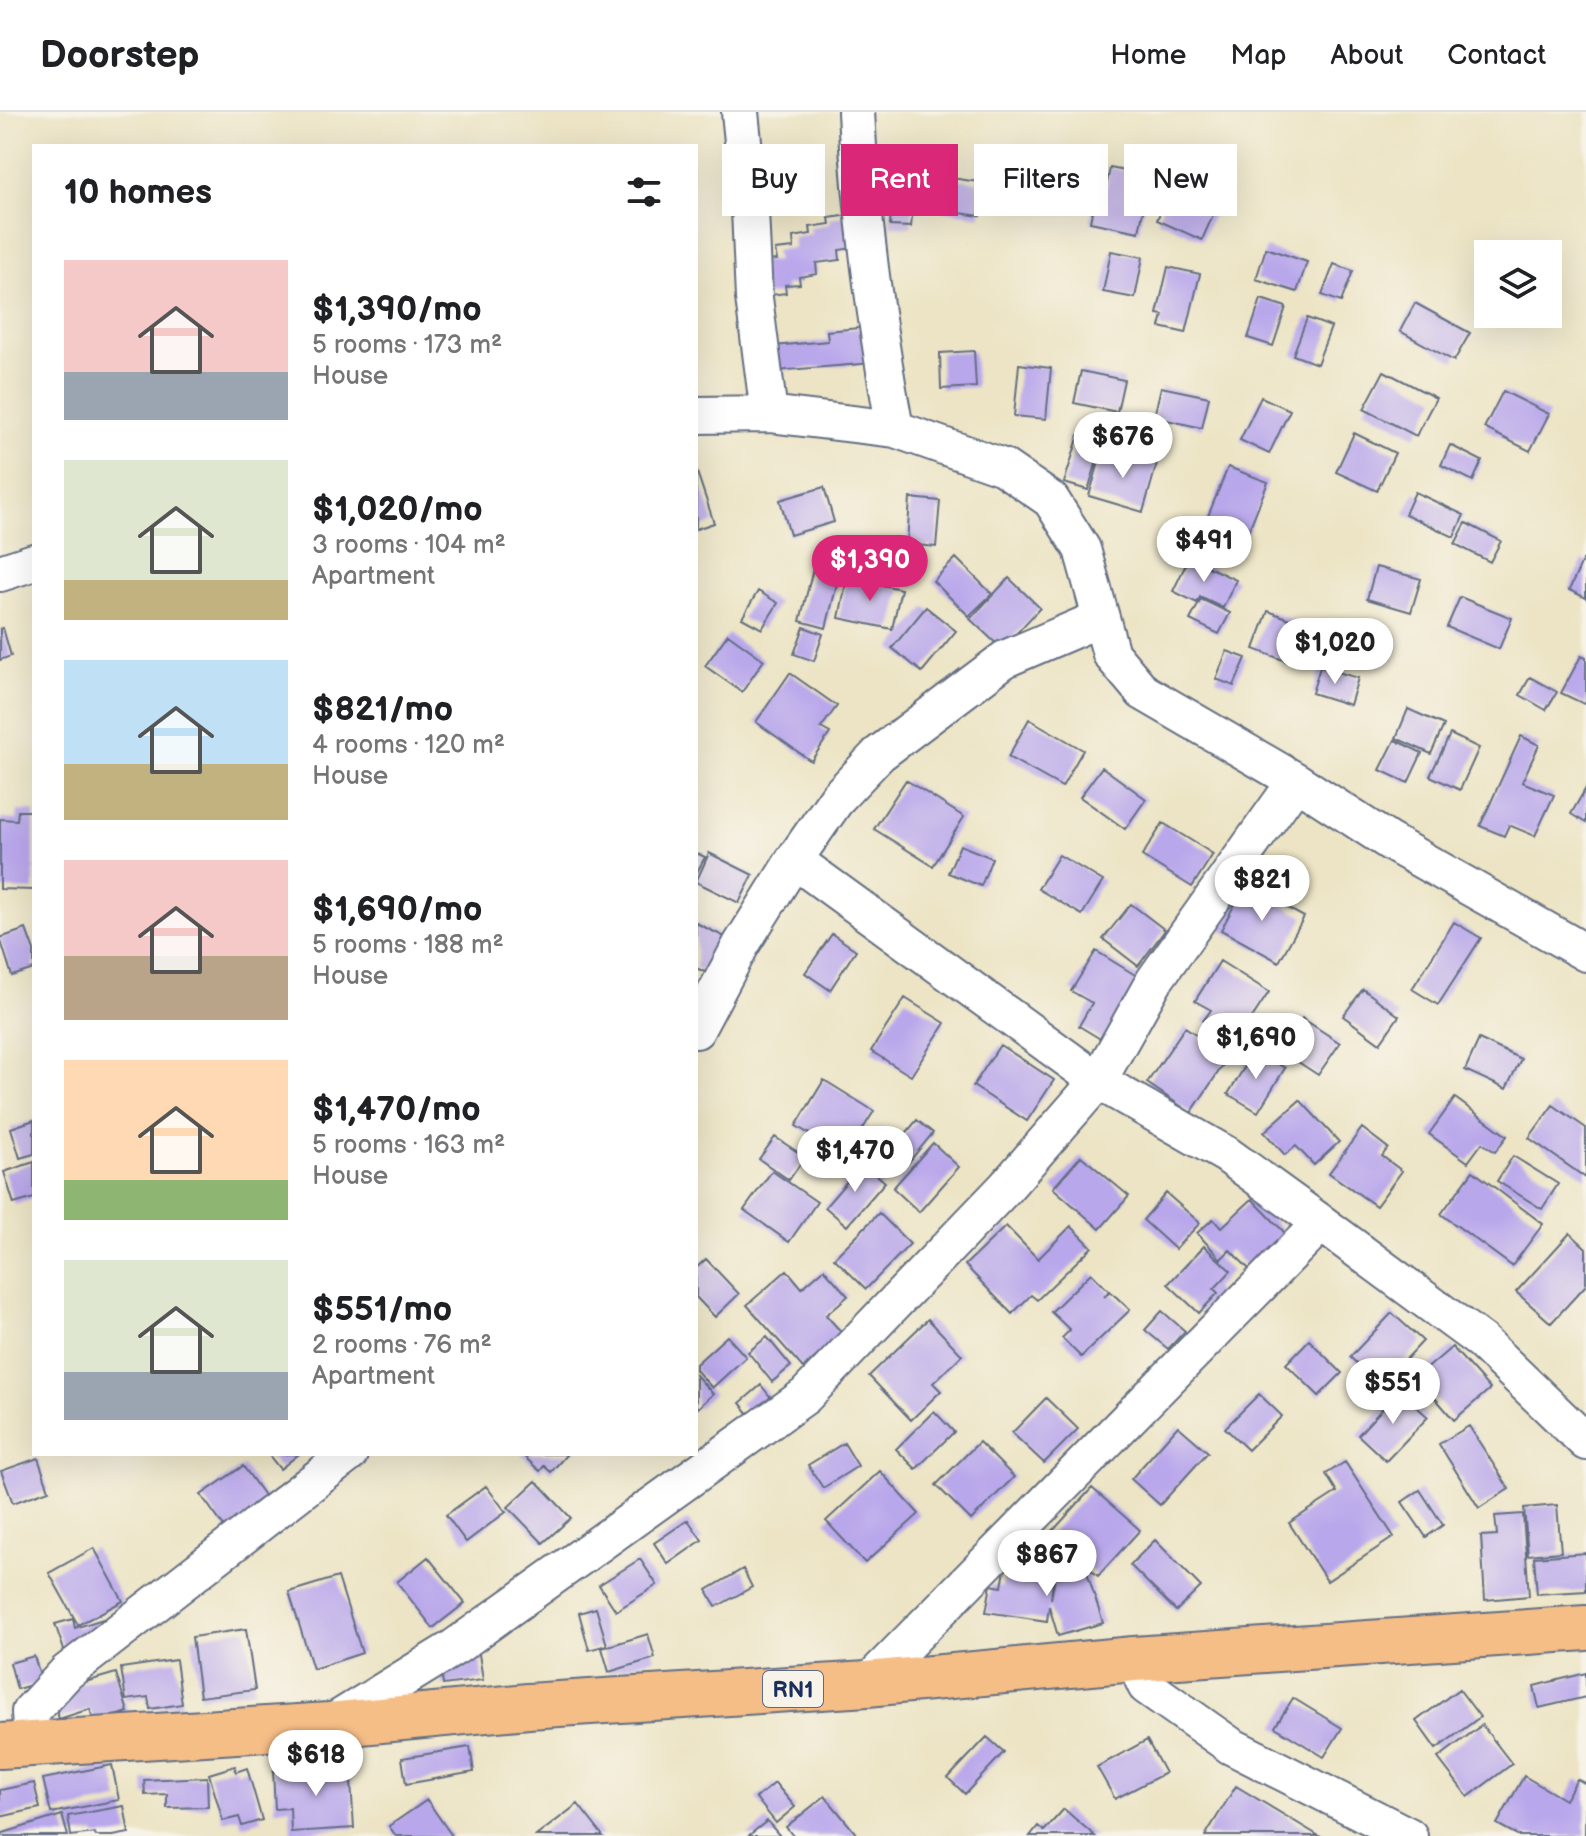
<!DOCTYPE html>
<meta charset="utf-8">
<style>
:root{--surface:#fff;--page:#f2f2f2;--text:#202124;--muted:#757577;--line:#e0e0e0;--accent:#db2777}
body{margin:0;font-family:"Balsamiq Sans",sans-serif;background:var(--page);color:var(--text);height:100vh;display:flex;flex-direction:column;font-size:30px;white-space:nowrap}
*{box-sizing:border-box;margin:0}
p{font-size:26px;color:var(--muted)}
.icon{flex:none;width:44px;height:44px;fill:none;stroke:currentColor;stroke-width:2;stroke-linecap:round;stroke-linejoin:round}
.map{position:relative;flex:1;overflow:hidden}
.side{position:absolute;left:32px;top:32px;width:666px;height:1312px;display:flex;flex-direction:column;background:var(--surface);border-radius:0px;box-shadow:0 8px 32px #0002}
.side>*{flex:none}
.hud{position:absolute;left:722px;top:32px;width:744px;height:72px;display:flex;gap:16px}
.fabs{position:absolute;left:1474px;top:128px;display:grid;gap:16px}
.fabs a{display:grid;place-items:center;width:88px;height:88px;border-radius:0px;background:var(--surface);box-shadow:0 8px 32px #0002;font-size:40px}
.price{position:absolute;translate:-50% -68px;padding:0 18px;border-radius:28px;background:#fff;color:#222;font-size:26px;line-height:52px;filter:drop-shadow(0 2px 4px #0008)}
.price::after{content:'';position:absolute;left:50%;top:48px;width:24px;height:18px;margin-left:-12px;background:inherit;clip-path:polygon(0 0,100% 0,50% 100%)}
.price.current{background:var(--accent);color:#fff}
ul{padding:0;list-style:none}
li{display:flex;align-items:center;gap:24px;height:200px;padding:0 32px}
li span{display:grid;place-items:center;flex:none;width:224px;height:160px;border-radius:0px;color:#555}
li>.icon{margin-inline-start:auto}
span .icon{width:96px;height:96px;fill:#fffc;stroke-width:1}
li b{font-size:34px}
h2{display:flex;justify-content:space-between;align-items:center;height:96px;padding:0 32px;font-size:34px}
.pill{padding:0 28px;border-radius:0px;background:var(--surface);box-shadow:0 8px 32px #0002;font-size:28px;line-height:72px}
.pill.current{background:var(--accent);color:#fff}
header{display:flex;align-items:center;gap:48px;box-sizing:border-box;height:112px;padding:0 40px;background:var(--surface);border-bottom:2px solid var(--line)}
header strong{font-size:38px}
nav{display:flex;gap:44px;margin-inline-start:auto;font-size:28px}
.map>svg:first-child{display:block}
.building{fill:#b9a7eb}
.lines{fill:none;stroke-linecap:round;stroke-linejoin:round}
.street-casing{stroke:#646e82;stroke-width:40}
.highway-casing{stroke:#646e82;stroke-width:48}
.street{stroke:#fff;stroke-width:36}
.highway{stroke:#f6be87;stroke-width:44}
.labels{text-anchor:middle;stroke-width:7;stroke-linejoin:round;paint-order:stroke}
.shield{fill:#f7f3e8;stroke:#5d6a87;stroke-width:2}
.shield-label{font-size:22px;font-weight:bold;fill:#1b2f5e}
</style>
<header>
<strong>Doorstep</strong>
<nav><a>Home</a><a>Map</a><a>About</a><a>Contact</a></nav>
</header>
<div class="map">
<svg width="1586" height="1724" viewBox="0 0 1586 1724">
<rect width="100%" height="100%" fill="#f7f3e8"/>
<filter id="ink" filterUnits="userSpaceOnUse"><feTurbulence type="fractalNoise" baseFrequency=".0125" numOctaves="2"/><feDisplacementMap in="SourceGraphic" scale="16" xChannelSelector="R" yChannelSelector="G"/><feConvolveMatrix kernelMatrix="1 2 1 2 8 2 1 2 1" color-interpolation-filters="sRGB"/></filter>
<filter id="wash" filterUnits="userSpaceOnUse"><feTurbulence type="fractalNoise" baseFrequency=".006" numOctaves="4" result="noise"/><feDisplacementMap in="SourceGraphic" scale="32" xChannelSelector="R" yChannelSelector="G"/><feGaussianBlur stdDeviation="1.8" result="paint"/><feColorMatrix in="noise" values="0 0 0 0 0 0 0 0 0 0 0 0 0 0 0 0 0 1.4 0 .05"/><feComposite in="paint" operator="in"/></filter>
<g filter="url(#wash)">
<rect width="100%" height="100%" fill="#ece4c4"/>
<g id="blocks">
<path class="building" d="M1110,56L1150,64L1139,120L1090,110L1095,85L1104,86Z
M932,63L985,71L980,104L926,96Z
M1171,74L1217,94L1202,128L1157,108Z
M892,83L914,85L911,115L890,114Z
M851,103L854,136L839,138L840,148L816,151L817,162L799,165L800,172L785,173L786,181L764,184L760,150L777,148L775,138L794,136L793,125L811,122L810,115L830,112L829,106Z
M1266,136L1307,150L1297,180L1256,167Z
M1111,139L1143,145L1135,186L1103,180Z
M1334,152L1353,159L1341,190L1322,183Z
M1168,155L1200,162L1186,221L1160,215L1163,203L1157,202Z
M1261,187L1286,195L1273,234L1248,226Z
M1415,191L1470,221L1454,249L1400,219Z
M1307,206L1331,215L1317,252L1293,243Z
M870,215L873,251L776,259L774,234L828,229L827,219Z
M974,239L976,275L941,277L940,241Z
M1019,252L1051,256L1046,307L1014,304Z
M1081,259L1124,268L1117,300L1074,291Z
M1384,259L1436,286L1416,324L1364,297Z
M1161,275L1209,285L1202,316L1154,305Z
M1503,279L1549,302L1530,339L1484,316Z
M1261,285L1290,298L1269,342L1240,328Z
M1354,321L1395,341L1377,379L1336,360Z
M1079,323L1103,330L1088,378L1064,371Z
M1450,333L1482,349L1473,369L1441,353Z
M1103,336L1157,351L1143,400L1089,384Z
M1228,355L1268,370L1246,425L1206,409Z
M696,357L714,411L696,417Z
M824,375L834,410L790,423L780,388Z
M1415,380L1464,403L1454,425L1405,402Z
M910,386L940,389L936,435L907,432Z
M1466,411L1501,429L1490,450L1455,432Z
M956,446L992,482L969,504L933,469Z
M1189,446L1236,468L1223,496L1200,485L1197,491L1173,479Z
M1583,448L1586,450V486L1569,478Z
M1376,455L1421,467L1411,500L1367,487Z
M813,457L839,464L826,516L800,509Z
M847,466L901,477L892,517L839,506Z
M1009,466L1040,496L1002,537L970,507Z
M758,479L778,491L762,517L742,506Z
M1460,485L1512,506L1499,537L1447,515Z
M1201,487L1230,501L1219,522L1190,508Z
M926,495L956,519L922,560L892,536Z
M1268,499L1306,513L1291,551L1254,537Z
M804,515L823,522L814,549L794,542Z
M3,516L11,544L0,548V517Z
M728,522L764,548L742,580L705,554Z
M1227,539L1246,546L1234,574L1216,567Z
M1581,544L1586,546V593L1561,581Z
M1320,555L1358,566L1350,593L1312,581Z
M790,561L837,594L821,616L830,621L811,649L756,610Z
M1530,565L1557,580L1546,598L1520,583Z
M1408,597L1444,613L1431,642L1396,626Z
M1029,607L1083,638L1062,675L1008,645Z
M1450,622L1479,636L1460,678L1430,664Z
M1521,624L1539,633L1522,670L1554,683L1535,724L1509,713L1504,724L1480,714Z
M1395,628L1422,641L1408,671L1380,658Z
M1102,655L1146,687L1125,717L1080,685Z
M906,668L964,705L933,754L874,717Z
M1586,676V711L1571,702Z
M18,699H34V778L0,777V707L17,708Z
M1163,711L1213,742L1192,775L1142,744Z
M960,733L992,746L981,774L948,761Z
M696,741L705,745L696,762Z
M709,741L753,763L739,791L696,770Z
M1059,743L1103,769L1082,803L1038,777Z
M1245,773L1304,805L1279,850L1221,818Z
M1131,792L1165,818L1138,854L1103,827Z
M1454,810L1481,826L1438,893L1412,877Z
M696,811L725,825L707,861L696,856Z
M26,817L34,839V857L12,864L0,826Z
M832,822L856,838L830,878L805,861Z
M1096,839L1145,869L1107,931L1079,914L1092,891L1071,879Z
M1220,849L1269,880L1236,930L1203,909L1211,898L1195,889Z
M1363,877L1399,904L1380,931L1343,904Z
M905,886L945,911L911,964L871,939Z
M1302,906L1340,931L1318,963L1280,938Z
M1185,915L1229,944L1191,1001L1147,971Z
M1479,927L1521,947L1506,977L1465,958Z
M1000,933L1054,968L1027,1009L973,974Z
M1255,938L1285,956L1258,1000L1228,982Z
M824,968L874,999L846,1044L796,1014Z
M1455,986L1507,1024L1495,1040L1482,1031L1468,1050L1429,1022Z
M1300,988L1339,1030L1314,1053L1296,1034L1285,1043L1264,1020Z
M1553,993L1586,1016V1066L1529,1026Z
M34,1008V1042L20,1046L11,1016Z
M917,1008L933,1021L908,1051L892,1038Z
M1362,1016L1388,1036L1382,1044L1402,1059L1376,1094L1329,1061Z
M775,1025L805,1045L789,1068L759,1047Z
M933,1031L959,1055L919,1100L893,1076Z
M1081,1044L1129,1084L1100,1117L1053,1076Z
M1513,1044L1558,1072L1542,1097L1497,1069Z
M34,1050V1086L14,1092L4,1060Z
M863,1051L885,1070L847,1114L825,1095Z
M772,1059L817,1090L789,1130L744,1098Z
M1473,1059L1543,1112L1512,1154L1441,1102Z
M1166,1081L1200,1111L1175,1137L1143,1108Z
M1252,1087L1288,1124L1252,1160L1230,1138L1221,1147L1197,1121L1213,1107L1221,1116Z
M879,1101L910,1132L866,1177L834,1146Z
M1006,1114L1038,1147L1071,1114L1092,1135L1037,1188L1031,1183L1012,1202L965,1153Z
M1570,1121L1586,1136V1173L1551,1211L1516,1180Z
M1204,1134L1231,1159L1214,1177L1218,1181L1199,1201L1168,1172Z
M706,1147L739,1182L715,1205L696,1185V1156Z
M824,1157L848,1184L826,1203L843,1222L803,1256L747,1193L787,1158L802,1176Z
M1091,1161L1109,1179L1104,1185L1110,1179L1130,1198L1081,1245L1062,1226L1070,1218L1051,1200Z
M1162,1199L1185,1219L1168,1237L1145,1218Z
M1392,1201L1423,1229L1381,1274L1350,1245Z
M928,1207L962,1243L933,1271L941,1279L911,1308L869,1264Z
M727,1224L746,1245L712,1276L696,1258V1252Z
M767,1225L791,1254L772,1270L748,1240Z
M1309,1228L1342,1261L1319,1284L1286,1252Z
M1452,1235L1490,1277L1454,1308L1417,1265Z
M696,1263L713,1282L698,1296L696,1294Z
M761,1273L775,1291L754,1308L740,1291Z
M1399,1279L1428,1305L1386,1349L1358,1323Z
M1259,1282L1282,1304L1248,1338L1225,1316Z
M1046,1286L1078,1317L1044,1351L1012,1321Z
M934,1299L954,1320L916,1357L896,1337Z
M1178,1314L1208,1340L1160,1393L1131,1367Z
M1469,1314L1509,1377L1479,1396L1439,1332Z
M979,1330L1014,1365L971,1408L936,1373Z
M844,1331L858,1354L823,1376L808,1353Z
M268,1342H299L280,1357Z
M521,1342H567L551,1360L544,1354L540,1359Z
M38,1346L49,1378L13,1391L1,1359Z
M1345,1350L1394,1425L1327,1469L1289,1411L1337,1380L1326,1362Z
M243,1354L268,1389L227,1419L201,1383Z
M880,1359L919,1402L865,1451L826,1409Z
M536,1369L571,1406L543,1431L508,1395Z
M486,1374L506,1400L466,1430L446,1403Z
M1092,1376L1140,1418L1098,1464L1050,1422Z
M1420,1378L1443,1413L1426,1425L1402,1390Z
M1557,1393L1561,1440L1528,1443L1524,1396Z
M1523,1402L1529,1484L1485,1488L1481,1424L1497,1423L1495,1404Z
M688,1408L702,1428L668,1452L654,1431Z
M1155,1428L1201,1475L1176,1499L1130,1453Z
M94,1436L123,1489L78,1513L49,1461Z
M1586,1441V1479L1537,1482L1534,1445Z
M428,1445L465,1491L433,1516L397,1470Z
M640,1447L657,1473L616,1499L599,1473Z
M1006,1452L1054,1459L1051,1487L1055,1466L1086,1457L1103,1511L1058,1524L1049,1494L1047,1509L986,1500L991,1473L1002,1475Z
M743,1457L752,1475L716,1495L707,1478Z
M338,1465L362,1541L313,1557L289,1480Z
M596,1496L607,1533L589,1538L579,1501Z
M73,1507L75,1516L103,1507L109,1527L65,1541L55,1512Z
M246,1517L255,1578L200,1585L192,1525Z
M648,1522L655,1546L609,1560L602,1536Z
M479,1542L483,1568L443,1573L440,1547Z
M34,1544L42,1570L17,1577L10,1551Z
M176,1548L182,1592L150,1597L148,1585L126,1588L121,1556Z
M116,1561L128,1600L94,1610L90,1597L59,1607L53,1586L82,1571Z
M1586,1561V1585L1539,1596L1534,1574Z
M1459,1577L1480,1605L1436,1637L1416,1609Z
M1293,1586L1342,1616L1324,1645L1275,1615Z
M1482,1613L1512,1652L1468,1685L1438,1646Z
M987,1625L1004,1640L965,1682L948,1666Z
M1147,1628L1165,1661L1115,1687L1097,1655Z
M470,1635L474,1660L406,1672L402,1646Z
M112,1653L119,1688L51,1701L43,1667Z
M235,1654L236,1660L247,1656L262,1708L242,1714L239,1705L223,1709L209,1662Z
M350,1654L354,1716L291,1720L290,1696L275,1697L273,1659Z
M1524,1664L1565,1688L1577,1667L1586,1672L1585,1724H1519L1497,1712Z
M207,1665L208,1695L167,1696V1682L145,1683L144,1668Z
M34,1671L40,1696L0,1705V1678Z
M775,1671L795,1695L776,1711L756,1686Z
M1236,1674L1319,1724H1205Z
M825,1684L858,1724H793L786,1715Z
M427,1688L452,1724H396L389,1714Z
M578,1692L603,1724H536Z
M124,1694L129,1721L113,1724H96L95,1721L71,1724L68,1704Z
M1064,1697L1095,1724H1030L1038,1714L1044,1719Z
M62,1703L68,1724H0V1722Z
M767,1709L780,1724H748Z"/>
</g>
</g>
<g filter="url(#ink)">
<use href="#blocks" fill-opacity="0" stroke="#646e82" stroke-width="2"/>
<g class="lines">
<defs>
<path id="street" d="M740,0L750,98L754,186L769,302
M856,0C861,107 876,212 895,317
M696,303L769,302L895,317L1003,355L1051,388L1082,437L1111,542L1143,580L1296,669L1390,730L1586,841
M0,461L34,450
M794,748L1098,969L1227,1043L1321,1111L1481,1229L1586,1330
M696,918L741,833L794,748L838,685L879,642L1005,547L1101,506
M1134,1547L1146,1574L1231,1634L1409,1724
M867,1572L1321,1111
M330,1612L455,1535L805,1284L1005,1076L1098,969L1154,869L1296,669
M32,1632L30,1600L67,1560L349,1342"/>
<path id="highway" d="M0,1634L329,1613L528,1594L867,1572L1134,1547L1586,1516"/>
</defs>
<use href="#street" class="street-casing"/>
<use href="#highway" class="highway-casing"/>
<use href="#street" class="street"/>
<use href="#highway" class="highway"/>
</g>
</g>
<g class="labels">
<rect class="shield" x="763" y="1559" width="60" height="36" rx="6"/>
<g class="shield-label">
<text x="793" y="1585">RN1</text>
</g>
</g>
</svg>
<div class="fabs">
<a><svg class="icon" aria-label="layers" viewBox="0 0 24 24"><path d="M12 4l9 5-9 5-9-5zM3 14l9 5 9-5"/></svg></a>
</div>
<b class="price" style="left:1123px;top:368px">$676</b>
<b class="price" style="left:1204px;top:472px">$491</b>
<b class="price current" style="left:870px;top:491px">$1,390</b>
<b class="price" style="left:1335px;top:574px">$1,020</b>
<b class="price" style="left:1262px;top:811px">$821</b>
<b class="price" style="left:1256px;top:969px">$1,690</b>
<b class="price" style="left:855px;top:1082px">$1,470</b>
<b class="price" style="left:1393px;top:1314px">$551</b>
<b class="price" style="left:1047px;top:1486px">$867</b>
<b class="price" style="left:316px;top:1686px">$618</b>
<div class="hud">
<a class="pill">Buy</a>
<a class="pill current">Rent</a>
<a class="pill">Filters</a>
<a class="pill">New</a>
</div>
<section class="side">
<h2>10 homes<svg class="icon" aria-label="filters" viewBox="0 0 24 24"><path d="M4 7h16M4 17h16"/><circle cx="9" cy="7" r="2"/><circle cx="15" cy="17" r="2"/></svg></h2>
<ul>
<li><span style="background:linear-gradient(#f6c9c9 70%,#9aa5b1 0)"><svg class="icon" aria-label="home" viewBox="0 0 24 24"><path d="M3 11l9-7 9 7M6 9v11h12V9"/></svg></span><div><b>$1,390/mo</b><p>5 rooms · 173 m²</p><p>House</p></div></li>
<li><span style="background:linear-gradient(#dfe7d0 75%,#c2b280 0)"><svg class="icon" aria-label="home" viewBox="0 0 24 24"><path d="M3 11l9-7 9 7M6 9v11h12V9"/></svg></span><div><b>$1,020/mo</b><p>3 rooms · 104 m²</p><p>Apartment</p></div></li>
<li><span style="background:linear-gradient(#bfe0f5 65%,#c2b280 0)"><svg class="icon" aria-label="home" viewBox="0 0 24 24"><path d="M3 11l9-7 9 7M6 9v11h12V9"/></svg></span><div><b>$821/mo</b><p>4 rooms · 120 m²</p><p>House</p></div></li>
<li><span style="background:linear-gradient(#f6c9c9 60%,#b9a48a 0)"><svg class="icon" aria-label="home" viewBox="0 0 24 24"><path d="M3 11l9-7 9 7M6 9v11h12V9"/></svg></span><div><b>$1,690/mo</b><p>5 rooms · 188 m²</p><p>House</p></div></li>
<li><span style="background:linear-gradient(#ffd9b3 75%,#8fb573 0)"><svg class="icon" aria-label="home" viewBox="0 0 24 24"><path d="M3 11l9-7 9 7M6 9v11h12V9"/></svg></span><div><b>$1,470/mo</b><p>5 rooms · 163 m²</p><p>House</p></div></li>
<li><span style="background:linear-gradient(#dfe7d0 70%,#9aa5b1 0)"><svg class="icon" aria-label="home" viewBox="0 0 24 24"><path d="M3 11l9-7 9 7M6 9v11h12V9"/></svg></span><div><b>$551/mo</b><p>2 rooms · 76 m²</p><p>Apartment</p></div></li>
</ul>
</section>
</div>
